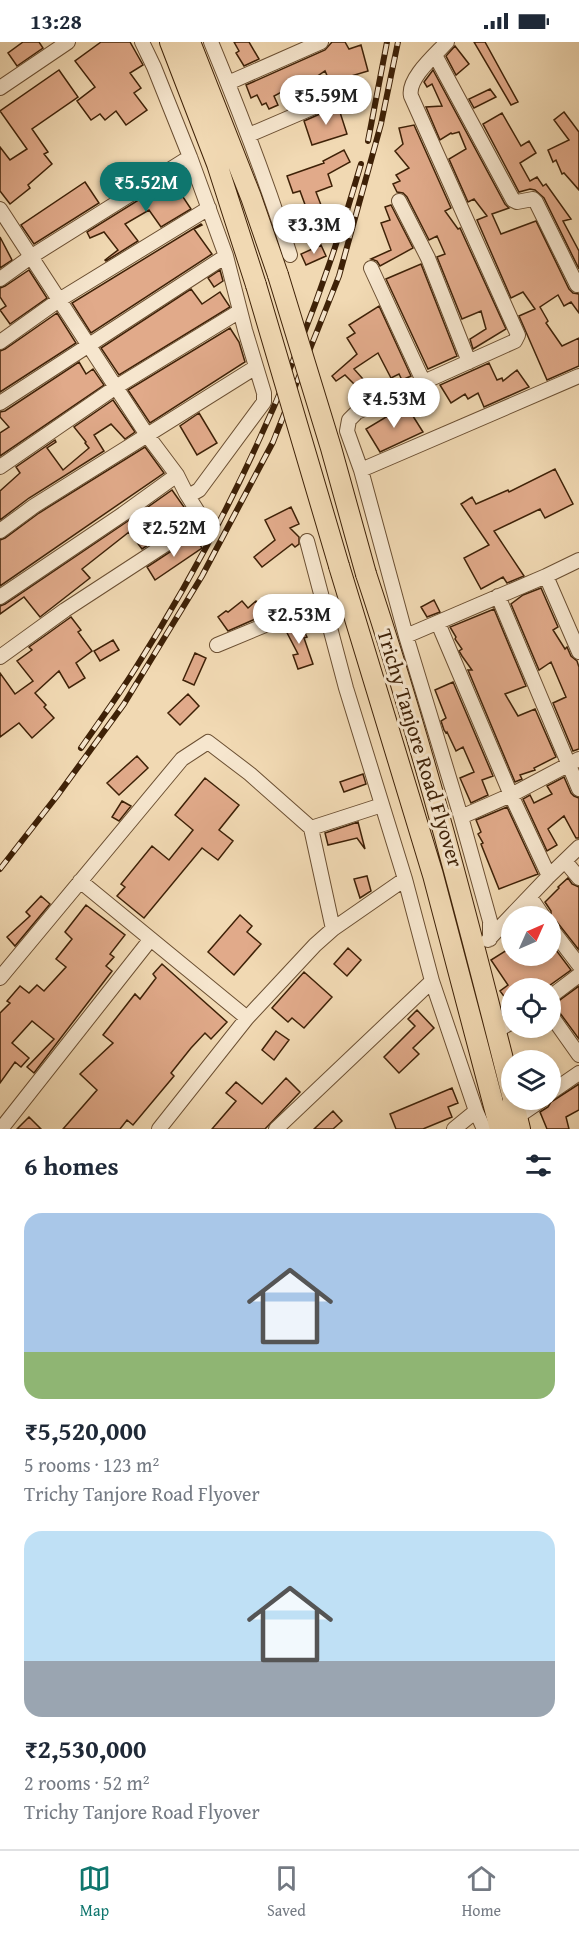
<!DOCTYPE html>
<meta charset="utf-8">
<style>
:root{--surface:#fff;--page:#f2f2f3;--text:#1f2937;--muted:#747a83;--line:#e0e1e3;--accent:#0f766e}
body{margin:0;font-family:"Gentium Book Plus",serif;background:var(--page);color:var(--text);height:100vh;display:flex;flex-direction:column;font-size:22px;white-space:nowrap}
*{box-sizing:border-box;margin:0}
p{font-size:20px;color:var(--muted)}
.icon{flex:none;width:33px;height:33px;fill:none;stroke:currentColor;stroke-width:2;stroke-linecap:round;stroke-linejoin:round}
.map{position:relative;height:1087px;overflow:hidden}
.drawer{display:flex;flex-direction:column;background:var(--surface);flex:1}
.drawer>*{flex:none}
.needle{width:39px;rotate:45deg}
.controls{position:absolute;left:501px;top:864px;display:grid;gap:12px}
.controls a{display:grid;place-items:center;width:60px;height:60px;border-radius:50%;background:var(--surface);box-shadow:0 3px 9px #0003;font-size:30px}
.price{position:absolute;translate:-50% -51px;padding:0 14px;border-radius:21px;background:#fff;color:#222;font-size:20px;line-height:39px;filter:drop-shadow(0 2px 3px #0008)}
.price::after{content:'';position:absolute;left:50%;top:36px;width:18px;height:14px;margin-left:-9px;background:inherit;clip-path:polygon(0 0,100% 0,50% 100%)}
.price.on{background:var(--accent);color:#fff}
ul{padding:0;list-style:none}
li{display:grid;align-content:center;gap:12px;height:318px;padding:0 24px}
li span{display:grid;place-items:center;height:186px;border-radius:18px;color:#555}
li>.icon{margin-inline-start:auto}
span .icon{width:108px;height:108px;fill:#fffc;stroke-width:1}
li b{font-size:26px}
h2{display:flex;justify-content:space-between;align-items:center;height:72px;padding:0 24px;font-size:26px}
.status{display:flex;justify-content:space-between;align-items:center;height:42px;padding:0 30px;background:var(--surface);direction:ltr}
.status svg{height:16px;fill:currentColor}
.tabs{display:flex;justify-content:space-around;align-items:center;height:84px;border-top:2px solid var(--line);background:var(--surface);font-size:16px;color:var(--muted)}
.tabs a{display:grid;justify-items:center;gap:3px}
.tabs .on{color:var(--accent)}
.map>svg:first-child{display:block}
.building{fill:#e1aa8a;stroke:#3e2107;stroke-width:1.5}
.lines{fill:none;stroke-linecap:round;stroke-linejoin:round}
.minor-casing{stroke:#6b4f32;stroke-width:16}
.highway-casing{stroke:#3e2107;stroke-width:22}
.minor{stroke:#f6e6ce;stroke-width:14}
.highway{stroke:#f1d9b3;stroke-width:20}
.rail-casing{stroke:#3e2107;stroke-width:6}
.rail{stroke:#f6e6ce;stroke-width:4;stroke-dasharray:11;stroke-linecap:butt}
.highway-bridge-casing{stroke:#3e2107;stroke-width:22;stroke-linecap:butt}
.highway-bridge{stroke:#f1d9b3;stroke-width:20}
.labels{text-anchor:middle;stroke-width:6;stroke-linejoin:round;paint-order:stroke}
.street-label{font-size:21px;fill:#3e2107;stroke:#f6e6ce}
</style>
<div class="status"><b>13:28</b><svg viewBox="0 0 49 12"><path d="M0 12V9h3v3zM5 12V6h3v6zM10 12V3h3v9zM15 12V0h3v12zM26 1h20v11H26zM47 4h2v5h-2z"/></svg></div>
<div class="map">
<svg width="579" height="1087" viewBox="0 0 579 1087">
<rect width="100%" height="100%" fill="#f1d9b3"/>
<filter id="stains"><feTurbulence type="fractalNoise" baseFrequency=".00333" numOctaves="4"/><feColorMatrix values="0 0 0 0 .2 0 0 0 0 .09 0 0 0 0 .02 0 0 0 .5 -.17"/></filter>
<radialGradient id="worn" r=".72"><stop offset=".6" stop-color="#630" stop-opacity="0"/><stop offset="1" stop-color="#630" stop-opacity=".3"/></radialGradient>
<path class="building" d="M23,0H39L43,6L17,24L8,11Z
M101,0H130L143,23L130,31L141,46L134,51L147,68L126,83L116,69L105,78L100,72L91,78L77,59L95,45L75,19Z
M234,0H249L259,17L244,24L236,11L239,9Z
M332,0H345L349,7L361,3L368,29L348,35L350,40L333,47L325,29L303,44L306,51L296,56L291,45L274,54L278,63L269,67L266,61L262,63L257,53L251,56L246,43L325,8Z
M474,0H485L518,60L511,63Z
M455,4L469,22L456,33L446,14Z
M59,28L78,55L32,87L48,110L44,112L52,122L28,143L30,146L10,162L0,149V105L10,118L27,107L0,69Z
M433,28L505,162L509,166L492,172L501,192L536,179L569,247L573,251L579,252V271L571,260L564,264L558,253L540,265L548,279L546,281L562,304L579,296V324L547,338L519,274L535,267L523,250L511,256L477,178L487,174L474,157L468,160L449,117L466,107L459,90L452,92L451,91L440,98L426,65L442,64L432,42L427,45L424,40Z
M490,47L496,55L474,66L469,57Z
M338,64L347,92L312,103L304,79Z
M564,70L579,90V148L564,131L562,132L556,118L553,120L548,108L569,98L554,78Z
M502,71L521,104L529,99L536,111L520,121L530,139L537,135L543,144L546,142L571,177L563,179L579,209V227L544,156L535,148L530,147L519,150L483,82Z
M414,83L451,166L445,169L458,187L460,186L506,287L473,307L470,297L486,287L481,269L462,277L437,215L445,212L437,194L429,198L407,155L403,151L397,150L393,142L400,139L396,133L409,126L395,109L403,102L399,86Z
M344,108L350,120L328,132L332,144L316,150L321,163L307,168L300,149L293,151L287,134L324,121L323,119Z
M185,129L190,142L179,149L191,167L161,185L149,168L125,182L138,199L106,219L105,218L118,208L104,190L90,196L87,190Z
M85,140L99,161L34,202L21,183Z
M391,163L413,206L380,224L377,219L371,217L391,208L381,181L390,178L385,165Z
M315,170L321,182L302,191L296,178Z
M201,182L202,183L194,187L212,212L91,291L72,261Z
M0,195L12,218L0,226Z
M321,203L326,214L306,223L301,212Z
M421,222L457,314L428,327L386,237Z
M29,228L47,256L10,282L0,268L6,264L0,255V246L5,244Z
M220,228L223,239L214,245L208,236Z
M191,247L202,262L220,250L230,265L119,333L101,306Z
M379,264L411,334L402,338L399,332L391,336L378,311L354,327L363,337L356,344L345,333L336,339L332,334L357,312L347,296L355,291L349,283Z
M57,271L76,301L0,350V309L5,307Z
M230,286L239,300L245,320L150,381L128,348Z
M79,320L86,332L93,327L104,343L0,414V391L9,385L0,375V370L5,369Z
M489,321L497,338L502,336L503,339L517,328L529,345L484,365L478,351L468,357L465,352L451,361L440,343Z
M113,358L135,390L125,397L111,382L94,393L104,409L29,456L0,478V449L20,431L16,425L55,398L56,400L47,406L63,428L89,406L85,401L86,400L74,385Z
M406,363L423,390L380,410L366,387Z
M199,371L217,401L197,413L180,384Z
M145,405L164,431L0,544V498L5,496L39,471Z
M555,427L573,462L545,476L540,467L494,489L524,534L507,541L503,535L481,547L464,516L489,503L461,462L472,455L476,462L508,448L509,450Z
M172,448L191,475L142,507L129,490L82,527L90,536L40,575L24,555L0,572V564L5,562L128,479Z
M291,465L299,482L290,486L299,495V502L295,505L292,502L262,525L254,515L275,498L265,478Z
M194,494L202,506L155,538L147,525Z
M541,546L558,585L553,588L565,607L567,605L571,614L577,619L579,625V707L573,709L553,661L566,655L551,620L539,628L511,562L523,553Z
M434,558L440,570L427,575L421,565Z
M242,559L248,566L256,559L264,570L253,578L228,589L218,575L226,569L228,570Z
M494,567L526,644L505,652L518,674L535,667L556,715L534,726L535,728L520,733L522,737L515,740L468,628H472L462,614L459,609L462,607L455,597L456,595L450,585Z
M71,575L81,588L78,590L92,609L76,621L85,636L69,646L59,629L35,651L46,663L44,665L54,676L32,696L19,681L0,695V631L15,652L33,639L17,619L32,608L29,605Z
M299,579L307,595L304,596L313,622L298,627L293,613L298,612L284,585Z
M113,598L119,608L100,619L94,609Z
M195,611L206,616L194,643L183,638Z
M453,640L493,734L482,738L488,753L471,761L460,736L474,730L463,705L456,709L447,690L446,691L444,688L441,679L446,676L435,648Z
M188,652L199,664L180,683L168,671Z
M137,714L148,726L119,753L107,741Z
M363,732L366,742L344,750L340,740Z
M564,735L571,751L574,754L579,756V796H576L564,774L548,787L557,803L547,809L523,757L530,753L534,761L552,752L547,744Z
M205,736L239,763L219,788L233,799L218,818L202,806L144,876L117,854L125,845L121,842L152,804L169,818L193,788L175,773Z
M122,759L131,764L119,779L112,775Z
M507,765L538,832L499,847L481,802L483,801L478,792L481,790L476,778Z
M358,780L365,807L357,796L328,803L325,791Z
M367,834L371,849L360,856L354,837Z
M568,836L572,842L579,845V908L557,880L551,876V869L545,860L559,846L558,845Z
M41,854L50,862L15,904L7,895L30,874L26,870Z
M86,863L125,893L110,912L114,915L106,924L112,929L34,1031L27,1025L54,997L32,979L12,1001L29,1016L21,1025L15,1020L0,1041V971L10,961L7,959L20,944L29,951L37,943L44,949L66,925L56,917L72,897L65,890Z
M240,873L252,884L247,890L261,902L234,933L208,910Z
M550,900L571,928L546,946H512V965L500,949L508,943L491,918L512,905V914H536L539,918L545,914H550Z
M348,906L361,918L347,934L334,922Z
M162,922L227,980L211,997L205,991L191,1006L171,1031L174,1034L133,1083L127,1078L120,1087H63L97,1048L80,1032L113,1001L103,993L135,952L140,957L156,936L153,932Z
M304,930L332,955L304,986L292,976L288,980L272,966Z
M579,944V997L557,967L553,963Z
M417,968L434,986L413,1006L419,1012L399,1031L384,1015L415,984L408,977Z
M276,989L289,998L274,1018L262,1008Z
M286,1036L300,1050L265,1087H212L236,1059L226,1051L236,1040L262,1062Z
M579,1042V1068L566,1075L569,1087H547L540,1070L548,1065L551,1060Z
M452,1046L458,1061L448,1065L452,1075L423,1087H396L390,1072Z
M333,1069L342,1079L333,1087H314Z
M29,1075L41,1087H17Z"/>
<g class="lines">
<defs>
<path id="minor" d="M211,0C240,70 267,140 290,213
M447,0C435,13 407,37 411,54L518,293L515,299L357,370L349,378L347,389L361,428L406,594L461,775L490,879V897
M435,13L513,158L517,160L533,157L536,160L577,243
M228,41L321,0
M0,46L68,0
M249,93L356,47
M399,159L428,216L469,320
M0,167L147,393L177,433L186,451L192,452L199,448L264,360V351L245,288L226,214L190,115L154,25L142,0
M371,226L424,341
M0,237L32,214L190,115
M0,300L59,258L209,166
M0,361L226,214
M0,425L116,345L240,269
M361,428L579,334
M0,489L34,464L256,325
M307,499L346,646L405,837L432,939L476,1069L483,1085L487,1087
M546,534L579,610
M498,554L579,747
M0,555L123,472L177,433
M438,581L511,753L549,834
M406,594L546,534L579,518
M217,603L323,559
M0,615L65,568L203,478L186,451
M461,775L511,753L579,717
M311,786L382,763
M565,819L579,836
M80,839L247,976
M530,855L543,874
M550,885L579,923
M488,898L549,834L579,805
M0,936L182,717L208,700L250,732L311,786L333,887
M550,955L579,933
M550,972L579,1013
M496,989L512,980
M550,1051L579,1031
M517,1075L542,1058
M1,1087L150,898
M159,1087L247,976L315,903L333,887L405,837
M276,1087L432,939
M454,1087L476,1069"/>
<path id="highway" d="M170,0L217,122L256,243
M190,0L251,155L278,233
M339,524L433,833L500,1087
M366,532C423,703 468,878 512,1053
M513,1058L520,1087"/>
</defs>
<use href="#minor" class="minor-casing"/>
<use href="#highway" class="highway-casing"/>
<use href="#minor" class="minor"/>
<use href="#highway" class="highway"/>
<defs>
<path id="rail" d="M368,99L387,0
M81,706C99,680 118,654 135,627C234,471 310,299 361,122
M0,827L57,754L124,662L202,534L273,400L339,234L381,82L398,0"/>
</defs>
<use href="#rail" class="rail-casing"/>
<use href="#rail" class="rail"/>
<defs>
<path id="highway-bridge" d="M278,233L331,406L366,532
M256,243L339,524"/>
</defs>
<use href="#highway-bridge" class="highway-bridge-casing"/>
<use href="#highway-bridge" class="highway-bridge"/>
</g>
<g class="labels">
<g class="street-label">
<text transform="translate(420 706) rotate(73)" y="7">Trichy Tanjore Road Flyover</text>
</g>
</g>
<rect width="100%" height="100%" filter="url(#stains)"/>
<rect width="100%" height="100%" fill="url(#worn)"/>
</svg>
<div class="controls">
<a><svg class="needle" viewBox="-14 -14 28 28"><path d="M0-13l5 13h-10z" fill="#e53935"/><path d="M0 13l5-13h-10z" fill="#747a83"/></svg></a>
<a><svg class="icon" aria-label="locate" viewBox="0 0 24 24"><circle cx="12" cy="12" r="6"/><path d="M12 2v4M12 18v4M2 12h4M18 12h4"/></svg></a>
<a><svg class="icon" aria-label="layers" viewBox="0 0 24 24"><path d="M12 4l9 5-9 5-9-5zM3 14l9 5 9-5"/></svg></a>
</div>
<b class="price" style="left:326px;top:84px">₹5.59M</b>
<b class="price on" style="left:146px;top:171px">₹5.52M</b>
<b class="price" style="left:314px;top:213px">₹3.3M</b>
<b class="price" style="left:394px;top:387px">₹4.53M</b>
<b class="price" style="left:174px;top:516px">₹2.52M</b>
<b class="price" style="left:299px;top:603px">₹2.53M</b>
</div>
<section class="drawer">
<h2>6 homes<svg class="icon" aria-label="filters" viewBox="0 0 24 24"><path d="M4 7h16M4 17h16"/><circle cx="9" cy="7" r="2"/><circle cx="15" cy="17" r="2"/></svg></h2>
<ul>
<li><span style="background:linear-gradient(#a9c7e8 75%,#8fb573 0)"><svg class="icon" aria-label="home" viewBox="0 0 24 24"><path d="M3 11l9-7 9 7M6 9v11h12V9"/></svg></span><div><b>₹5,520,000</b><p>5 rooms · 123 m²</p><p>Trichy Tanjore Road Flyover</p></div></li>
<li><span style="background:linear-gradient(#bfe0f5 70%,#9aa5b1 0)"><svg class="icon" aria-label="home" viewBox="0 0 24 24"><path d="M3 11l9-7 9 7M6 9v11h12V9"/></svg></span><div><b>₹2,530,000</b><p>2 rooms · 52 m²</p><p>Trichy Tanjore Road Flyover</p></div></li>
</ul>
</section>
<nav class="tabs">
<a class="on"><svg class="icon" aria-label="map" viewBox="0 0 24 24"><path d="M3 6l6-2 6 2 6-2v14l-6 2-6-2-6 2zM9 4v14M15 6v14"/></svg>Map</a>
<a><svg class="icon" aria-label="saved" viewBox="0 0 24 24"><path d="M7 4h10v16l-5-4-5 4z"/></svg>Saved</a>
<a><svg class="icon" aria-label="home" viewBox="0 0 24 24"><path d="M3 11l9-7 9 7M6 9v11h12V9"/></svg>Home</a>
</nav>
